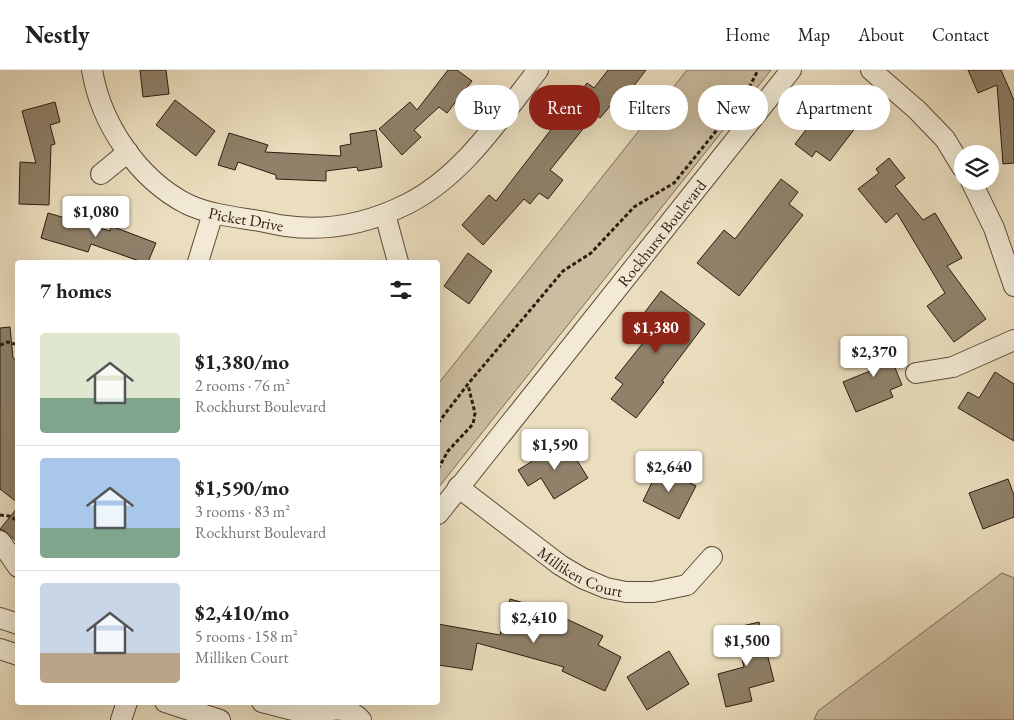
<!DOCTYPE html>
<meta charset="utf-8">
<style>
:root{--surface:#fff;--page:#f6f6f6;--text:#202124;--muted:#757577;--line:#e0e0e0;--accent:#8f2418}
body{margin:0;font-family:"EB Garamond",serif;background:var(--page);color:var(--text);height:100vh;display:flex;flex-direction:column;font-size:19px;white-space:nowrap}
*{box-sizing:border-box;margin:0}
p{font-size:16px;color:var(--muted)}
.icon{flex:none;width:28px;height:28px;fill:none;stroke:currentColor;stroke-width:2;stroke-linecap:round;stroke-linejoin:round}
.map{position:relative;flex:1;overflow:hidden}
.drawer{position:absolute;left:15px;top:190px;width:425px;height:445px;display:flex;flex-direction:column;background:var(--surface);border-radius:5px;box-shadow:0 5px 20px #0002}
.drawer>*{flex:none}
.hud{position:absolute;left:455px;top:15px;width:475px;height:45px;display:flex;gap:10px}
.controls{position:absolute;left:954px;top:75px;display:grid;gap:10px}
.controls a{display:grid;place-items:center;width:45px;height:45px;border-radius:50%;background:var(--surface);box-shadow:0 5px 20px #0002;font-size:25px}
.price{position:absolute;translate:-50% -42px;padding:0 11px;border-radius:5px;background:#fff;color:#222;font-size:16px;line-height:32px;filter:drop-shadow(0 1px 2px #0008)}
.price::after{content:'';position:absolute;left:50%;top:30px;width:15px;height:11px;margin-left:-8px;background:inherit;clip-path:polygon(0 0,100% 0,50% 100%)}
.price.selected{background:var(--accent);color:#fff}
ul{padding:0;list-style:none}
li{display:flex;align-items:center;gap:15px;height:125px;padding:0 25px}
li+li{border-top:1px solid var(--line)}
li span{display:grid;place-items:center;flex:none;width:140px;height:100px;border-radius:5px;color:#555}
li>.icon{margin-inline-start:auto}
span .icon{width:60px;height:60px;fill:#fffc;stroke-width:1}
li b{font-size:21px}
h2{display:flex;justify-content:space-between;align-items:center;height:60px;padding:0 25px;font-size:21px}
.chip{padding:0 18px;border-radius:22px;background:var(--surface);box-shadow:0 5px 20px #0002;font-size:18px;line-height:45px}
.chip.selected{background:var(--accent);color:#fff}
header{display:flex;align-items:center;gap:30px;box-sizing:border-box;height:70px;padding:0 25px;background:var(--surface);border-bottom:1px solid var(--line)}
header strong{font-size:24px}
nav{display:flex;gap:28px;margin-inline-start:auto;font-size:18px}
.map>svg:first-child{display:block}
.green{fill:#cbbda0;stroke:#7c6c58}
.building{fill:#8f816a;stroke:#2c1c10}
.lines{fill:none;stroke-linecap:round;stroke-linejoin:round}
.minor-casing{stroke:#5c4c3c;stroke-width:22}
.path{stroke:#2c1c10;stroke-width:3;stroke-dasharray:4 2.5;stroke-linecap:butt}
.minor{stroke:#f2ead5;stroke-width:20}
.labels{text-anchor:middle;stroke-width:4;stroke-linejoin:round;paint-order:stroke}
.street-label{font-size:16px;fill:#2c1c10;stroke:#f2ead5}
</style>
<header>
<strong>Nestly</strong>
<nav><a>Home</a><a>Map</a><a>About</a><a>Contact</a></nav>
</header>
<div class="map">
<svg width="1014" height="650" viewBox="0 0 1014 650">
<rect width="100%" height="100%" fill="#ebdebe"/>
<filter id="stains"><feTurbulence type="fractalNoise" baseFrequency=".004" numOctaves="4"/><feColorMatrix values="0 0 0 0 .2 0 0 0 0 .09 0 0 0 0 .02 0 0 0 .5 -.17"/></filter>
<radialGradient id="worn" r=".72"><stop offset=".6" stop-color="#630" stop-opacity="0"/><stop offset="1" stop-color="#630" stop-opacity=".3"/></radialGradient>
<path class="green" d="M687,0H771L438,418V314Z
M1002,503L1014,508V650H814L818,641Z"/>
<path class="building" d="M140,0H166L169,24L143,27Z
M448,0H457L472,11L447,43L439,37L414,60L421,67L402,85L379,59L410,32L417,40Z
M608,0H646L616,39L611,35L600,48L595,44L550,100L563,110L548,129L539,123L530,134L524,129L483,175L462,155L489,125L496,131L587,13L594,18Z
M968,0H1001L1014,30V93L1003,94L997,15L978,23Z
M175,30L215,61L196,86L156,55Z
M829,30L859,53L830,91L816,81L812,87L795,74Z
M55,32L60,52L50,55L55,74L51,75L49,135L19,134L20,92L36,93L22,41Z
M376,60L382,97L358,101L357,97L326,101V111L276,109V105L238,92L235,100L218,95L229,63L268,75L265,82L341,86L340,76L351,74L350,64Z
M889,88L905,108L895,116L923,150L935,143L962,188L947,196L986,249L954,272L927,236L945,223L897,143L886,153L858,119L879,103L876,99Z
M781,109L798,122L789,134L803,145L739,226L697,193L724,160L735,169Z
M48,143L110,161L111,156L156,173L148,192H142L91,174L88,182L41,168Z
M468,183L492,201L469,234L444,216Z
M661,221L705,254L662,311L664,312L636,348L611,329L623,314L615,308L643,273L641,271L657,250L645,242Z
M10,257L13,288L18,291V433L0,419V258Z
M883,268L902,315L890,320L893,327L856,342L843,312L870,301L860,278Z
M995,302L1014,314V371L958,338L968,322L979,328Z
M565,371L588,408L554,429L541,408L528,416L518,400Z
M659,398L696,416L679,449L643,431Z
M1008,409L1014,425V447L983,459L969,423Z
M18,437V473L5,461L0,459Z
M510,529L559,543L558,545L603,566L598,575L621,587L605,621L562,601L564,597L477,573L472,600L438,595V554L500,565Z
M759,552L774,611L749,618L752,631L726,637L718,604L744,597L734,558Z
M669,581L689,614L647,640L627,607Z"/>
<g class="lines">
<defs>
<g id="minor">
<path id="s1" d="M92,0C101,54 138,109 187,134C210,145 236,147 260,151C269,153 278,155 286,156C329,162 369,153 407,134C463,106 500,48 538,0"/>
<path d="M871,0L917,40L945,69L962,97"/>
<path d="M101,104L128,82"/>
<path d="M971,111L994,158L1014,216"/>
<path d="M385,144L398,192"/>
<path d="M198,192L213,143"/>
<path d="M916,303L953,297L1014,270"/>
<path id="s2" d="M458,417L560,495L582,508L606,518L626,522H653L687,515L712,487"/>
<path id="s3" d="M438,444L791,0"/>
<path d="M0,471L18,497"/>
<path d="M0,548L18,554"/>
<path d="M0,579L18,585"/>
<path d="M165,632L220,650"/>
<path d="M262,632L316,646"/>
<path d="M121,650L127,632"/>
<path d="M313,650C325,636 349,636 361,650"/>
</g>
</defs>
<use href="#minor" class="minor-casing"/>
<path class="path" d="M0,275L8,272L18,275
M438,353L468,314L563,201L591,183L634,137L674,113L746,24L758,0
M438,399L448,381L473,354L475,343L468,315
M0,445L9,446L18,451"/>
<use href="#minor" class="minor"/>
</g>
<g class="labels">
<g class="street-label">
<text dy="6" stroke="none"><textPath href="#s1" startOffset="231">Picket Drive</textPath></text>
<text dy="6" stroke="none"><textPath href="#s3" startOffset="359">Rockhurst Boulevard</textPath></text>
<text dy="6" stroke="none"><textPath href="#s2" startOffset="150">Milliken Court</textPath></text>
</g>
</g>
<rect width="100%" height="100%" filter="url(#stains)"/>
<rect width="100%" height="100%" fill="url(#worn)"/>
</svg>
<div class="controls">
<a><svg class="icon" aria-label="layers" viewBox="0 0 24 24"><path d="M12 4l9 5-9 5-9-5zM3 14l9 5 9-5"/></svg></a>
</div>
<b class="price" style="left:96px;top:168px">$1,080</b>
<b class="price selected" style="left:656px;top:284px">$1,380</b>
<b class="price" style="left:874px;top:308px">$2,370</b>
<b class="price" style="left:555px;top:401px">$1,590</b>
<b class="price" style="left:669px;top:423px">$2,640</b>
<b class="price" style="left:534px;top:574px">$2,410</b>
<b class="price" style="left:747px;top:597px">$1,500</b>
<div class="hud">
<a class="chip">Buy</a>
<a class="chip selected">Rent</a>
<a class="chip">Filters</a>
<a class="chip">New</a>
<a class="chip">Apartment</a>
</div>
<section class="drawer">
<h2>7 homes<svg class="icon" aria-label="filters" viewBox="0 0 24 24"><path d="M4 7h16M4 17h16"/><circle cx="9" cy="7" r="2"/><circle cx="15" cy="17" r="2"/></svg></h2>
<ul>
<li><span style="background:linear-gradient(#dfe7d0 65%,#7fa58c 0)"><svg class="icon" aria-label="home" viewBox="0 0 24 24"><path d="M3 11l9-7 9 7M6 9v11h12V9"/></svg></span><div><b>$1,380/mo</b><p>2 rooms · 76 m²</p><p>Rockhurst Boulevard</p></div></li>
<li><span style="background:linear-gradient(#a9c7e8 70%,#7fa58c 0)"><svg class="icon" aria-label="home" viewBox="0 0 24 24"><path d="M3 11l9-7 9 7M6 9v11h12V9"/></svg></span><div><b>$1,590/mo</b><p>3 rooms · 83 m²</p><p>Rockhurst Boulevard</p></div></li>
<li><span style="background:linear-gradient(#c9d6e8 70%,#b9a48a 0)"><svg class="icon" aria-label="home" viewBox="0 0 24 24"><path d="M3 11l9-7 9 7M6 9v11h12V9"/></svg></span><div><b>$2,410/mo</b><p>5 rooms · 158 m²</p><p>Milliken Court</p></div></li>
</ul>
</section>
</div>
